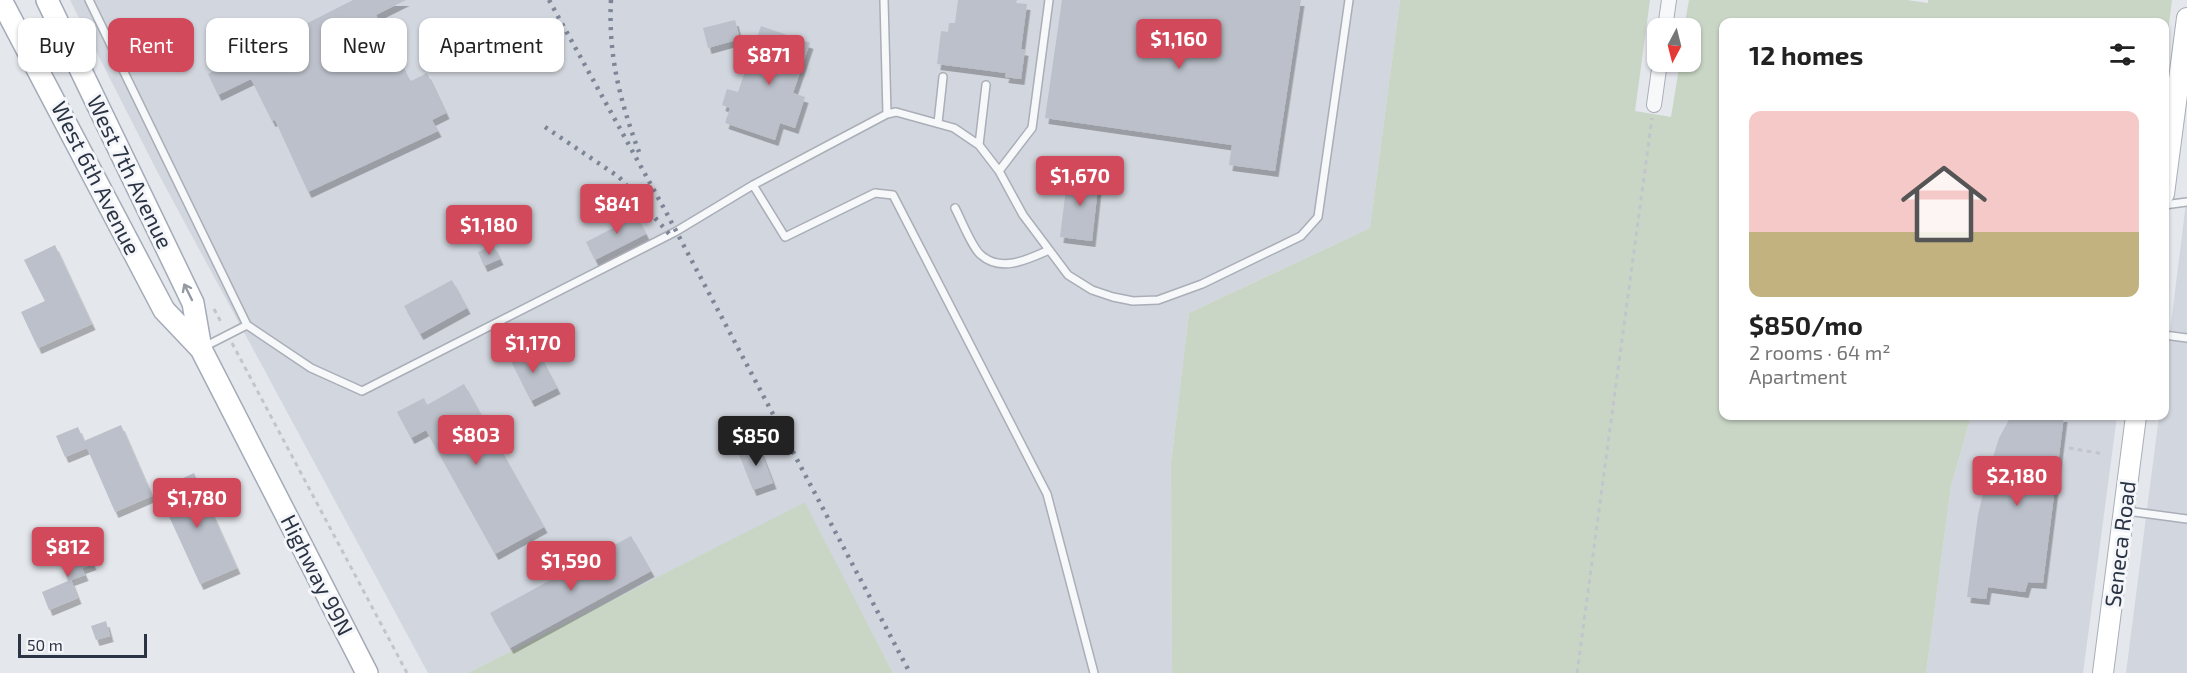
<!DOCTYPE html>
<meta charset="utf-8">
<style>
:root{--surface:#fff;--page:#f6f6f6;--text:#222;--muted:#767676;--accent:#d1495b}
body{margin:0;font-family:"Exo 2",sans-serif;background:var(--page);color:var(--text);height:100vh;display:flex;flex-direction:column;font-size:22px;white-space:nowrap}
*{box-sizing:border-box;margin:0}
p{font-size:20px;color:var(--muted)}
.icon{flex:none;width:33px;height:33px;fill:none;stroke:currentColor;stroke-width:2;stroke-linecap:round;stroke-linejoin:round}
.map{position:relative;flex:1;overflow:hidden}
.panel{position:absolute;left:1719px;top:18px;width:450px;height:402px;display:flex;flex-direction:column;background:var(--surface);border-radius:12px;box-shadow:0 2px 4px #0004}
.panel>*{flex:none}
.top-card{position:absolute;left:18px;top:18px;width:570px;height:54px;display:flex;gap:12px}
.needle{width:39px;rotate:187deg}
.buttons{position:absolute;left:1647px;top:18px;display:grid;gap:12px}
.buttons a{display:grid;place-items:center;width:54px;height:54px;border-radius:12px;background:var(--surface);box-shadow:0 2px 4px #0004;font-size:30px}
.scale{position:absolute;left:18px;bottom:15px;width:129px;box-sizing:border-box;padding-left:6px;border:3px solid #2b3445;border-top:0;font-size:16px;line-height:21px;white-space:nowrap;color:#2b3445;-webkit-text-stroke:4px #f4f6f9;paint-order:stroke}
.price{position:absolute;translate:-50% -51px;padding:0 14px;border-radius:6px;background:var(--accent);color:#fff;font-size:20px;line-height:39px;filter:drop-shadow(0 2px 3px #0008)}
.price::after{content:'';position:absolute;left:50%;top:36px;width:18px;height:14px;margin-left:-9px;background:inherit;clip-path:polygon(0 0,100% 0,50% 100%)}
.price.on{background:#222;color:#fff}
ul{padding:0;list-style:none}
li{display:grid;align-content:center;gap:12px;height:318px;padding:0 30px}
li span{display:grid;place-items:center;height:186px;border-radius:12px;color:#555}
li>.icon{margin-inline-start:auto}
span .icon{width:108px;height:108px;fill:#fffc;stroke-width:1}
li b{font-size:26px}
h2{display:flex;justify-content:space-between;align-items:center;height:72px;padding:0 30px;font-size:26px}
.pill{padding:0 21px;border-radius:12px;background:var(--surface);box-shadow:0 2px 4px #0004;font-size:21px;line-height:54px}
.pill.on{background:var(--accent);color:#fff}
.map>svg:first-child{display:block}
.built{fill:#d2d6de}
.green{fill:#c9d6c5}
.building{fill:#bbc0ca;filter:url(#shadow)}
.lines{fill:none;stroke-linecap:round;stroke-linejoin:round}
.service-casing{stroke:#a9aeb7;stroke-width:10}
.minor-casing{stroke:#a9aeb7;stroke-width:16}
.secondary-casing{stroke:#a9aeb7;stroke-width:22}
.primary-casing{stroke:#a3abb8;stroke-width:24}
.path{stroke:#c2c5cb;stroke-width:3;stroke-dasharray:4.5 4.5;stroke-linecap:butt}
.service{stroke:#f7f8fa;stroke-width:7}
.minor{stroke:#f7f8fa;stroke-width:14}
.secondary{stroke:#fff;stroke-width:20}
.primary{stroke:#fff;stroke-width:21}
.rail{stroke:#7d8696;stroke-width:4.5;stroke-dasharray:3 6;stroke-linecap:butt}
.oneway{stroke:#959aa2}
.labels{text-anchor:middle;stroke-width:6;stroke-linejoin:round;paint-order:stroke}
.street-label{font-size:22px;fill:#2b3445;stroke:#f4f6f9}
</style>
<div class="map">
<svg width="2187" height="673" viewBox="0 0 2187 673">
<defs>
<filter id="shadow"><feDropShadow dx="3.5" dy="6" stdDeviation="0" flood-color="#0004"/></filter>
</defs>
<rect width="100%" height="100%" fill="#e4e7ec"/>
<path class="built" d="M70,0H1400L1370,228L1189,313L1171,463L1172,673H893L804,504L468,673H428L158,173Z
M2187,195V673H2126L2159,416H2164L2165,372Z
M1971,416H2117L2083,673H1926L1951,486Z"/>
<path class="green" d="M1400,0H1650L1635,111L1671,117L1680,62H1690V28H1684L1689,0H1907L1928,3V0H2172L2165,57L2164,22H1724V416H1971L1951,486L1926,673H1172L1171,463L1189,313L1370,228Z
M805,503L893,673H468L804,503Z"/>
<path class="building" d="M353,0H406L376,15L407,76L411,81L427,73L446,113L432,120L438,131L308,192L275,120L272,121L251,79L218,95L208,74Z
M958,0H1017L1016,3L1027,4L1021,49L1025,50L1021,79L1005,77L1006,73L937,64L941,31L948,32L949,23H955Z
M1062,0H1301L1275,171L1229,165L1232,145L1045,118Z
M735,20L740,39L708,48L703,28Z
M761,26L810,43L793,93L805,97L795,128L780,123L775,140L725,123L730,108L722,105L727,89L738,92Z
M1068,173L1099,178L1092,241L1060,237Z
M631,206L646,234L595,260L586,242L621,224L616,214Z
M55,245L92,324L38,348L21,312L45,301L24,260Z
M493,245L500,259L484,266L478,252Z
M452,280L467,308L420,334L404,306Z
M535,346L557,388L531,401L510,359Z
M464,384L544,527L495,554L426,430L411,438L397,412L424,398L427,405Z
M2011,416H2064L2043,583L2028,582L2025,592L1988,587L1986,599L1967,597L1978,515L1988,473L1999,438Z
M121,425L152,496L115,512L87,448L65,457L56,436L78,427L84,441Z
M758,444L773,483L753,490L738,452Z
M194,473L237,568L200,584L157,490Z
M631,536L651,571L510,648L490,613Z
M85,546L93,564L82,568L85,575L71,580L78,598L49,610L42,592L68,581L59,557Z
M106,621L110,636L96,640L91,626Z"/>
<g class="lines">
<defs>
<path id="service" d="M89,0L247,325L311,368L362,391L675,232L753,185L887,114L896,112L954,128L979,145L999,171L1023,215L1068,275L1092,290L1113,297L1133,301L1158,300L1202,284L1301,236L1318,217L1349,0
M884,0L887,114
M938,123L943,77
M979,145L986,85
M999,171L1032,128L1049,0
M753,185L785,237L875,193L893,195L1047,494L1094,673
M2164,205L2187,202
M955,208C961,219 972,248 981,255C1001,273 1029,259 1049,250
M2164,335L2187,338
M204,347L247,325
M2127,511L2187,519"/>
<path id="minor" d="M1665,28L1669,0
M1654,105L1660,62"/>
<path id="secondary" d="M2164,194L2187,18
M2103,673L2136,416"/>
<path id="primary" d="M1,0L164,310L201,349L367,673
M47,0L193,303L201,349"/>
</defs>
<use href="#service" class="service-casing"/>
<use href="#minor" class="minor-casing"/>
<use href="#secondary" class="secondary-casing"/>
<use href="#primary" class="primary-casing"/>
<path class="path" d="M214,309L222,324
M232,343L407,673
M2069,448L2104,454
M1577,673L1652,118"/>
<use href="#service" class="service"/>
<use href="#minor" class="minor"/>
<use href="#secondary" class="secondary"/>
<use href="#primary" class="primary"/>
<path class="rail" d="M549,0L666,212L910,673
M611,0C608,55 620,101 639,152
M545,127L619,177L671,236"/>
</g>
<defs><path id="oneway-shaft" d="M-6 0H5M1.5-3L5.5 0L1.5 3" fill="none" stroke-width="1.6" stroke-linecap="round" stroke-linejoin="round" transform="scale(1.5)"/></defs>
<use class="oneway" href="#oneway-shaft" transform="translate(188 292) rotate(-116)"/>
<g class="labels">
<g class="street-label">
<text transform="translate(130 172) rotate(64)" y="8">West 7th Avenue</text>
<text transform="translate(96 178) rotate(63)" y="8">West 6th Avenue</text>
<text transform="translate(2120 544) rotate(-83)" y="8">Seneca Road</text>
<text transform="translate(317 575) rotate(63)" y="8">Highway 99N</text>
</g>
</g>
</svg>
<div class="buttons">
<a><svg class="needle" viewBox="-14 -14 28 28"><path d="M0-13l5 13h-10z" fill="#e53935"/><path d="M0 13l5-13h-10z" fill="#767676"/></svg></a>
</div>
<div class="scale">50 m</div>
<b class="price" style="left:1179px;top:70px">$1,160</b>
<b class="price" style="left:769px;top:86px">$871</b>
<b class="price" style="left:1080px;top:207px">$1,670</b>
<b class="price" style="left:617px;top:235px">$841</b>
<b class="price" style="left:489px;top:256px">$1,180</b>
<b class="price" style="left:533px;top:374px">$1,170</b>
<b class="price" style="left:476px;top:466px">$803</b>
<b class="price on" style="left:756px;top:467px">$850</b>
<b class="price" style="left:2017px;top:507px">$2,180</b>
<b class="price" style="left:197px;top:529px">$1,780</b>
<b class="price" style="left:68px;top:578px">$812</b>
<b class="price" style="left:571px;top:592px">$1,590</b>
<div class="top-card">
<a class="pill">Buy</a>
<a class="pill on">Rent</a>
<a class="pill">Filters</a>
<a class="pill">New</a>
<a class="pill">Apartment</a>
</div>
<section class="panel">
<h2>12 homes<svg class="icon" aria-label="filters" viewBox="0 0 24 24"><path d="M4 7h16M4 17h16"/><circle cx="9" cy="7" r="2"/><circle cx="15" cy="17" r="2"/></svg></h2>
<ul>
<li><span style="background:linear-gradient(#f6c9c9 65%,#c2b280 0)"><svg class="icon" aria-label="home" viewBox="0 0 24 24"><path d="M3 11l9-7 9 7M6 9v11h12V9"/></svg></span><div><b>$850/mo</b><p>2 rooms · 64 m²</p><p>Apartment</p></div></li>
</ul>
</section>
</div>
